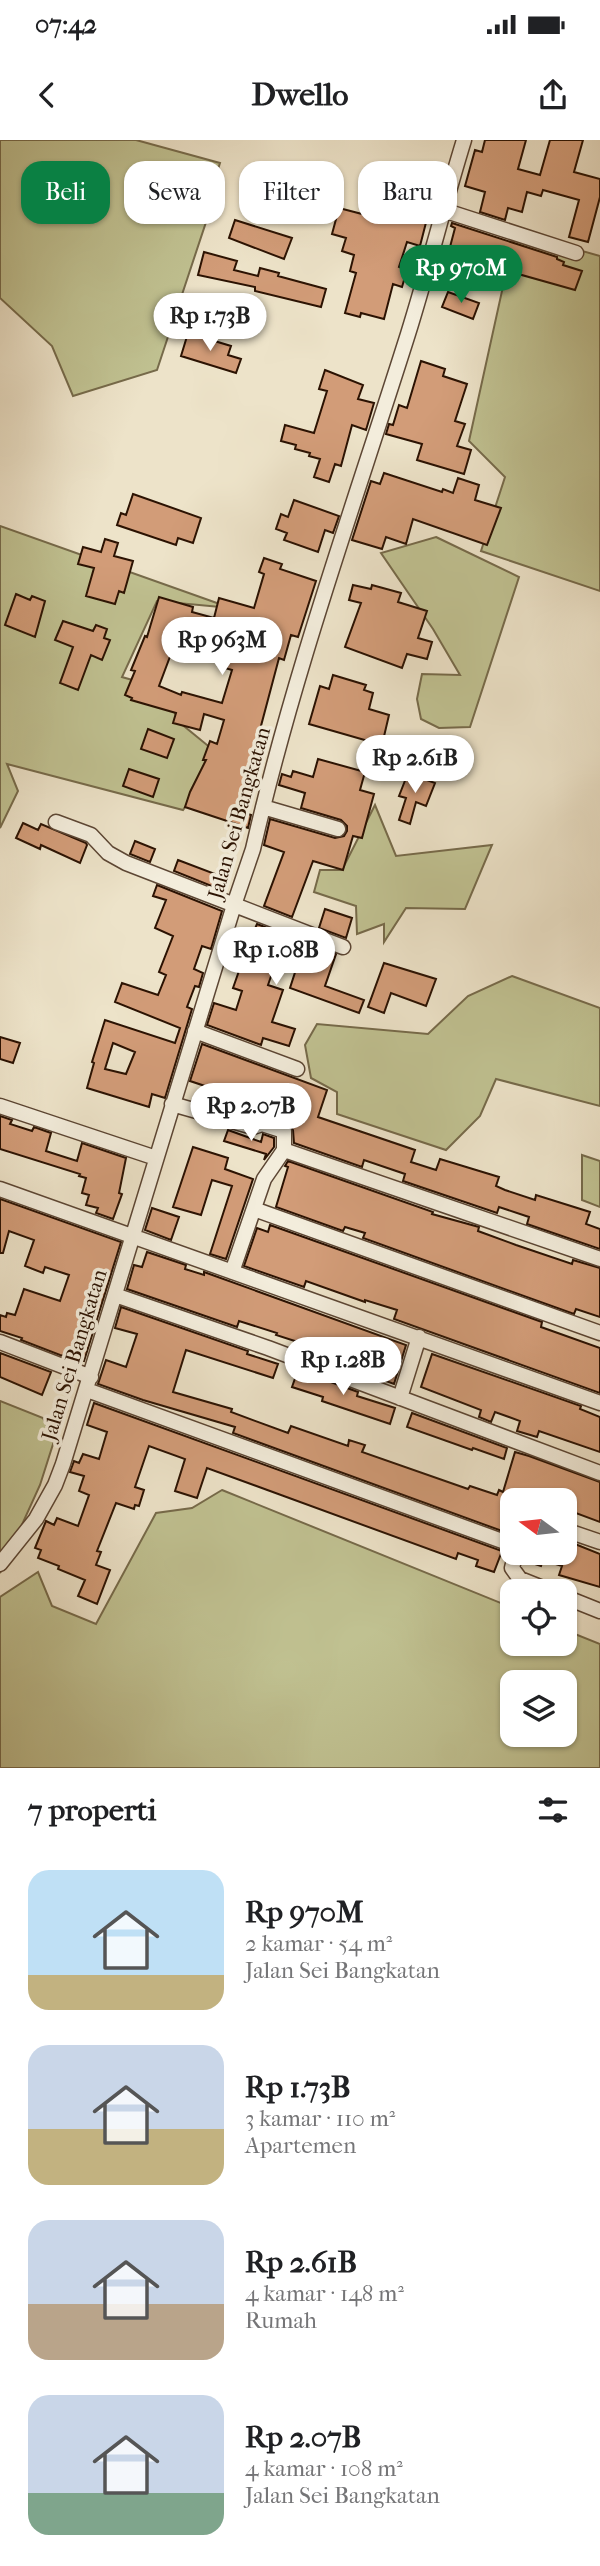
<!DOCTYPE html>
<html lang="id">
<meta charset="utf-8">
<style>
:root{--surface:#fff;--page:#f6f6f6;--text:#202124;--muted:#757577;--accent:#0b8043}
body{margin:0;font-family:"IM FELL French Canon",serif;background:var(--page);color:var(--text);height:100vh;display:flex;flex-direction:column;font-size:26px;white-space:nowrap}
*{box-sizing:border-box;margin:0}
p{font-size:23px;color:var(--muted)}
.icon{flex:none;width:38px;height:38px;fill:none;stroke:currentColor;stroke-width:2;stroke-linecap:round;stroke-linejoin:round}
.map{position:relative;height:1628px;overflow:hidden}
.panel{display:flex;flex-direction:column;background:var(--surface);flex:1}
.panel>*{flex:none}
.guide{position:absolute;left:21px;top:21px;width:558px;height:63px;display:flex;gap:14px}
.needle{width:46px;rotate:285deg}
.fabs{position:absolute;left:500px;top:1348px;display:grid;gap:14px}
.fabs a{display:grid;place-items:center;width:77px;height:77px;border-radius:14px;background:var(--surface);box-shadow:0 2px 5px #0004;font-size:35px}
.price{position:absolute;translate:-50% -60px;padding:0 16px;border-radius:24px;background:#fff;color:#222;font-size:23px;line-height:46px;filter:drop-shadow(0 2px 4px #0008)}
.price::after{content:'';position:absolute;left:50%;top:42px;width:21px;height:16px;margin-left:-10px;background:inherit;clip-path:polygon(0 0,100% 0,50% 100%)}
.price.on{background:var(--accent);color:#fff}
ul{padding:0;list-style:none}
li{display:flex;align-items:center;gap:21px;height:175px;padding:0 28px}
li span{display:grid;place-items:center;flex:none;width:196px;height:140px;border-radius:21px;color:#555}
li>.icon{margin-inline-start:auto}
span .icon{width:84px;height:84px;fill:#fffc;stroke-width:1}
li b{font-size:30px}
h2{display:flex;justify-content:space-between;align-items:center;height:84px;padding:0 28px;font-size:30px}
.chip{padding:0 24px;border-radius:21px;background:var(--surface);box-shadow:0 2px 5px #0004;font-size:24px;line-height:63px}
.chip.on{background:var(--accent);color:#fff}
.status{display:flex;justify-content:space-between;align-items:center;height:49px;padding:0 35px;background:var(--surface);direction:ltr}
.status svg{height:19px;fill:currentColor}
header{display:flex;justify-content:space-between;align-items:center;height:91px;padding:0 28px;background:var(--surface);font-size:32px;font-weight:800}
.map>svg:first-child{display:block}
.green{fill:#c0c191;stroke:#766a4a;stroke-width:2;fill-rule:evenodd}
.building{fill:#d29c78;stroke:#2b1202;stroke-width:2;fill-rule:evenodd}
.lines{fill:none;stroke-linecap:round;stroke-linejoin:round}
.street-casing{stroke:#5c4634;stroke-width:17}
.street{stroke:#f3eddc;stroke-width:14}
.labels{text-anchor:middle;stroke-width:7;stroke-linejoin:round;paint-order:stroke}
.street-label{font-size:21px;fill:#2b1202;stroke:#f3eddc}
</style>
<div class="status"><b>07:42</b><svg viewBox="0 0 49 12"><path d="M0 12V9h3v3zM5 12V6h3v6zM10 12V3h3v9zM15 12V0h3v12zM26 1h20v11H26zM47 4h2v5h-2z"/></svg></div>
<header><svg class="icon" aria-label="back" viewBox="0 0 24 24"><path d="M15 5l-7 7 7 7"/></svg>Dwello<svg class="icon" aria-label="share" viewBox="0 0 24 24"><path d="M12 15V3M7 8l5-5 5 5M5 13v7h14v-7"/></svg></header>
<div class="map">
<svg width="600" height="1628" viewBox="0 0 600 1628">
<rect width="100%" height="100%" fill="#ede3c9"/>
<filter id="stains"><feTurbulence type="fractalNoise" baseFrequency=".00286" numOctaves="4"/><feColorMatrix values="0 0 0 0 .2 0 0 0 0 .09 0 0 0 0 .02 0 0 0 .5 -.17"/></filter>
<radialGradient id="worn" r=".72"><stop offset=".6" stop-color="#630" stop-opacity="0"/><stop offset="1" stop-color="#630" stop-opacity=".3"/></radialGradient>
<path class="green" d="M0,0H136L220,23L214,42V58L157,230L73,256L52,206L0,158Z
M515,92L600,116V451L481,411L505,337L469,301Z
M0,386L231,468L157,461L122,537L164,549L179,582L212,609L204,640L183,670L7,624L18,651L0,688Z
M436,397L519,437L470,587L439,588L421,579L417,559L422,534L460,535L433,489L381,413Z
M375,665L396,716L492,705L465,769L406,768L384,802V784L357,794L356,766L314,752L320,730H342Z
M512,836L600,868V966L496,939L480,976L446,1010L337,974V952L311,938L305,905L317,884L428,894L468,856Z
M582,1015L600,1021V1067L582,1060Z
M0,1261L43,1278L54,1301L40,1345L0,1433Z
M222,1350L513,1468V1503H565V1490L600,1504V1628H0V1457L38,1432L52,1466L96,1484L156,1373L192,1368ZM513,1542H565V1594H513Z"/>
<path class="building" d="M485,0H526L518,29L540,35L550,0H583L574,32L600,39V57L588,102L569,97L579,60L543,50L541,56L527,52L522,72L508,68L505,80L480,72L485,52L465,46L475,10L482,12Z
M394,37L440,49L435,64L431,63L420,106L407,102L399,127L407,130L402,147L393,144L384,179L361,173L360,177L345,173L356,133L350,131L354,115L342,111L346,98L332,94L339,68L385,80L394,52L390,51Z
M262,40L280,44L276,60L258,55Z
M305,51L337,60L332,77L300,68Z
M235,80L292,98L284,119L229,98Z
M452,83L557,117V119L564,122L563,125L582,131L575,150L504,130L505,124L450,107L455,88L451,86Z
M204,112L237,121L234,130L258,136L260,128L279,133L278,136L326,149L321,167L255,151V147L198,135Z
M448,152L479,163L473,179L442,167Z
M188,193L231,206L228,215L241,219L236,233L181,216Z
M421,221L445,229L443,236L467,244L455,281L465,284L457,306L471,310L464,334L417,320L422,304L386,294L389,284L393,285L399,265L407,268Z
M325,230L363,245L358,259L374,263L366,290L352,285L341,326L335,324L329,342L314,337L320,319L309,316L310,313L295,309L296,305L281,301L285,285L314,293L327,251L319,249Z
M384,333L442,352L443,349L453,353L458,338L479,345L475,360L501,368L487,405L413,379L406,404L386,397L382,409L352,400L371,341L380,344Z
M133,354L201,378L193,403L178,398L176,405L117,385L121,373L126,375Z
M294,360L339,376L333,393L325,390L318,412L284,400L287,393L276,389L281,374L288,377Z
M105,399L118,403L114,416L133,421L124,453L119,451L115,464L86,456L94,428L78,424L83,407L101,412Z
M264,418L282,424L280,429L316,441L298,497L291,495L284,520L279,518L253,616L255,617L235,670L251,675L248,688L185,667L190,652L206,620H203L210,601L217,604L224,580L204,574L200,590L173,583L176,573L131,560L132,558L125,555L135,531L131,530L145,496L147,497L159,457L193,467L192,472L214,478L219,458L254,468L264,434L259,432ZM174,506L203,515L202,517L219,522L218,526L232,530L222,563L182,552L181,555L159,546Z
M353,445L371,449L372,445L401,453L398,462L427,471L418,498L432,502L427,519L407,514L402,528L345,507L361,463L349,460Z
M16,454L30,460L32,456L45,461L35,497L5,485Z
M63,481L93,491L96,485L107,489L104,498L110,500L102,520L91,515L78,550L60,543L73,507L55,500Z
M333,535L366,545L364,550L373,553L369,569L389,575L382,605L309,584L320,546L329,549Z
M148,589L174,599L167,618L141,609Z
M318,619L365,632L360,650L374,654L362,698L353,696L343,730L313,721L292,777L264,766L284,712L264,705L270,679L335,698L344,696L347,691V686L341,680L301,668L305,653L279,645L282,634L291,637L293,631L313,637Z
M129,629L159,639L153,657L123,646Z
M408,633L435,643L426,666L416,662L410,684L399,680L406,658L399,656Z
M23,683L38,690L41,684L86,703L87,705L80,723L41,705L40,709L16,698Z
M135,701L155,709L150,722L130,714Z
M178,720L223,737L219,749L174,731Z
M157,745L222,771L211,809L202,806L194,829L203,833L199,847L195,846L187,867L192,869L165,958L152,954L149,967L87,948L94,923L92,922L105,880L175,903L180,888L115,862L122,843L158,855L166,835L159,832L173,796L155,788L166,760L153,756ZM113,903L135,912L126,934L105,929Z
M325,769L352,778L346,798L319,788Z
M257,784L336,814L325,846L364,860L359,873L290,848L299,820L279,813L268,845L283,850L272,882L295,889L289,906L263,898L261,905L207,885L214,863L236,870L242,851L233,848L240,828L235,826L239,815L243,816Z
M384,823L436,839L426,866L391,853L384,873L368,867Z
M0,897L20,903L13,923L0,919Z
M202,904L327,950L318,977L415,1010L411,1022L436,1030L440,1019L499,1037L496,1046L505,1050L535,1060L536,1055L590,1072L586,1084L600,1089V1109L527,1084L529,1077L499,1067L497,1073L403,1041L405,1034L364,1020L362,1027L294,1003L293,990L287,982L248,972L247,975L203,963L208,947L190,941Z
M0,976L12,980L10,984L32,991L34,987L51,993L46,1011L52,1013L77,1021L82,1003L126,1018L119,1053L122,1054L113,1079L96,1073L98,1068L86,1065L89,1055L82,1053L86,1038L79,1036L80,1034L0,1009Z
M228,990L261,1002L263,994L274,998V1007L264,1020L266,1014L224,1001Z
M193,1007L228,1018L225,1029L253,1039L226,1119L210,1114L232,1046L212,1040L201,1075L173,1067Z
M288,1021L433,1072L432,1074L479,1087L478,1091L516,1105L572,1124L573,1120L600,1128V1177L576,1169L574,1174L363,1098L365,1093L345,1087L343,1091L276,1067L288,1027L285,1026Z
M0,1059L121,1102L84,1221L60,1215L21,1200L22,1198L0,1191V1175L6,1177L7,1173L15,1175L24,1149L60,1161L69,1135L45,1127L43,1133L25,1126L34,1100L9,1091L3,1113H0Z
M152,1068L179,1077L171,1100L145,1090Z
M270,1085L542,1182L541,1187L600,1208V1253L394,1179L397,1170L365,1160V1162L306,1141L304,1147L244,1126L257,1088L268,1092Z
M147,1112L186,1125L185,1129L204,1135V1132L406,1205L394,1244L304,1211L306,1206L304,1204L276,1195L277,1193L239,1181L237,1187L127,1149L134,1125L142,1127Z
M121,1167L248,1211L247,1214L278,1224L273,1238L186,1210L173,1252L232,1269L231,1272L288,1293L291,1286L348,1306L349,1300L365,1305L362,1312L468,1349L470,1346L497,1355L499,1350L503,1352L515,1312L529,1316L600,1342V1382L576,1373L573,1383L565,1381V1360H513V1395L233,1293L235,1287L143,1260L98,1244L106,1220L126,1227L137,1194L115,1188Z
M0,1213L51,1232L42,1255L0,1237Z
M432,1214L581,1266L580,1269L600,1277V1312L539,1291L537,1297L517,1291L520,1281L495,1272L491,1282L479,1277L481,1270L421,1247Z
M298,1230L358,1252L357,1256L395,1268L390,1284L322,1261L323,1257L292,1247Z
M94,1263L502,1411L494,1432L476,1426L478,1420L458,1413L456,1419L207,1328L197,1358L175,1351L185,1319L149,1306L135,1347L144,1350L139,1366L135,1365L134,1369L116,1363L97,1411L101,1412L96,1425L110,1430L97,1464L78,1456L85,1440L58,1429L59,1426L38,1418L41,1410L35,1408L46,1381L54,1385L57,1378L78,1386L89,1355L79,1351L84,1336L70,1332L74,1321L79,1323L83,1314L99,1319L107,1292L87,1285Z
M412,1273L507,1308L504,1319L473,1308L472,1310L407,1287Z
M565,1400L600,1414V1447L559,1435L562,1426L543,1420L541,1426L529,1422L531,1416L525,1414L526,1412H565Z"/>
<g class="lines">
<defs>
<path id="street" d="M443,70L576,113
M263,667L338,689
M56,682L91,695L108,713L126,723L343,807
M195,891L297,929
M172,964L253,987L262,984L284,991V1010
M0,966L156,1018
M0,1049L600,1263
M254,1069L600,1193
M232,1132L264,1039L284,1010L600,1119
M115,1155L268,1208L600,1333
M0,1202L91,1237
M87,1250L513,1405
M400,1258L419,1197
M565,1390L600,1402
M516,1412L512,1428L520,1439L550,1451
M0,1424L36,1379L55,1345L63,1324L234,765L253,709C293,534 354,365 408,194C428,130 444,65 464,0
M565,1457L600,1471"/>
</defs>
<use href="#street" class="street-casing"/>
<use href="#street" class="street"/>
</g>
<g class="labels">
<g class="street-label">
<text transform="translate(239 673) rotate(-74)" y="7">Jalan Sei Bangkatan</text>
<text transform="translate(74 1215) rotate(-73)" y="7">Jalan Sei Bangkatan</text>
</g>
</g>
<rect width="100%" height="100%" filter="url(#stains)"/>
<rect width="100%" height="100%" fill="url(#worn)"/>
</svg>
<div class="fabs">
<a><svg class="needle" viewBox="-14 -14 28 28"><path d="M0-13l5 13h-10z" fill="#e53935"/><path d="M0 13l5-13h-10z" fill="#757577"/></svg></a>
<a><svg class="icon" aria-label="locate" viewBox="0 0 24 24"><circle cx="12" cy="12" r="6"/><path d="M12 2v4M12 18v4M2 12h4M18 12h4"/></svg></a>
<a><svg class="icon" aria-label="layers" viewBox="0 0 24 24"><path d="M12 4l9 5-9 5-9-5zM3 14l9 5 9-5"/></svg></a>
</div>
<b class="price on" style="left:461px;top:165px">Rp 970M</b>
<b class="price" style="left:210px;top:213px">Rp 1.73B</b>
<b class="price" style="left:222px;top:537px">Rp 963M</b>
<b class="price" style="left:415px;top:655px">Rp 2.61B</b>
<b class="price" style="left:276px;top:847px">Rp 1.08B</b>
<b class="price" style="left:251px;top:1003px">Rp 2.07B</b>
<b class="price" style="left:343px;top:1257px">Rp 1.28B</b>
<div class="guide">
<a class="chip on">Beli</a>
<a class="chip">Sewa</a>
<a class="chip">Filter</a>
<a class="chip">Baru</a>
</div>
</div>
<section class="panel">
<h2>7 properti<svg class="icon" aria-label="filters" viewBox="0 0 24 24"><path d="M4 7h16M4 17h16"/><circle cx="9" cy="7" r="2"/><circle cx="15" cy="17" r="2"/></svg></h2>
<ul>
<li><span style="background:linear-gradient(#bfe0f5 75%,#c2b280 0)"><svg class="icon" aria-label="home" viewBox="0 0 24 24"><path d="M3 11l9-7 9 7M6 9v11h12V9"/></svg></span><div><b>Rp 970M</b><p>2 kamar · 54 m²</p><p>Jalan Sei Bangkatan</p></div></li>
<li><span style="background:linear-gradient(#c9d6e8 60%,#c2b280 0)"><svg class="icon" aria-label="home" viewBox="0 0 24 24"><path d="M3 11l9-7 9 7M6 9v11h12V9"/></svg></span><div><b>Rp 1.73B</b><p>3 kamar · 110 m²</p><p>Apartemen</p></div></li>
<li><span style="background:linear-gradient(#c9d6e8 60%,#b9a48a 0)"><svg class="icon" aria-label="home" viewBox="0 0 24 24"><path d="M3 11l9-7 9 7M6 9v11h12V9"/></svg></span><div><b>Rp 2.61B</b><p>4 kamar · 148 m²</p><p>Rumah</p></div></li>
<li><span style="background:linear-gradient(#c9d6e8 70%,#7fa58c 0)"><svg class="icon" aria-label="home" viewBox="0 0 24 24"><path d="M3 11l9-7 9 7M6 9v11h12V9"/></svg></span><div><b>Rp 2.07B</b><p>4 kamar · 108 m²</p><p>Jalan Sei Bangkatan</p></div></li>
</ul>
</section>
